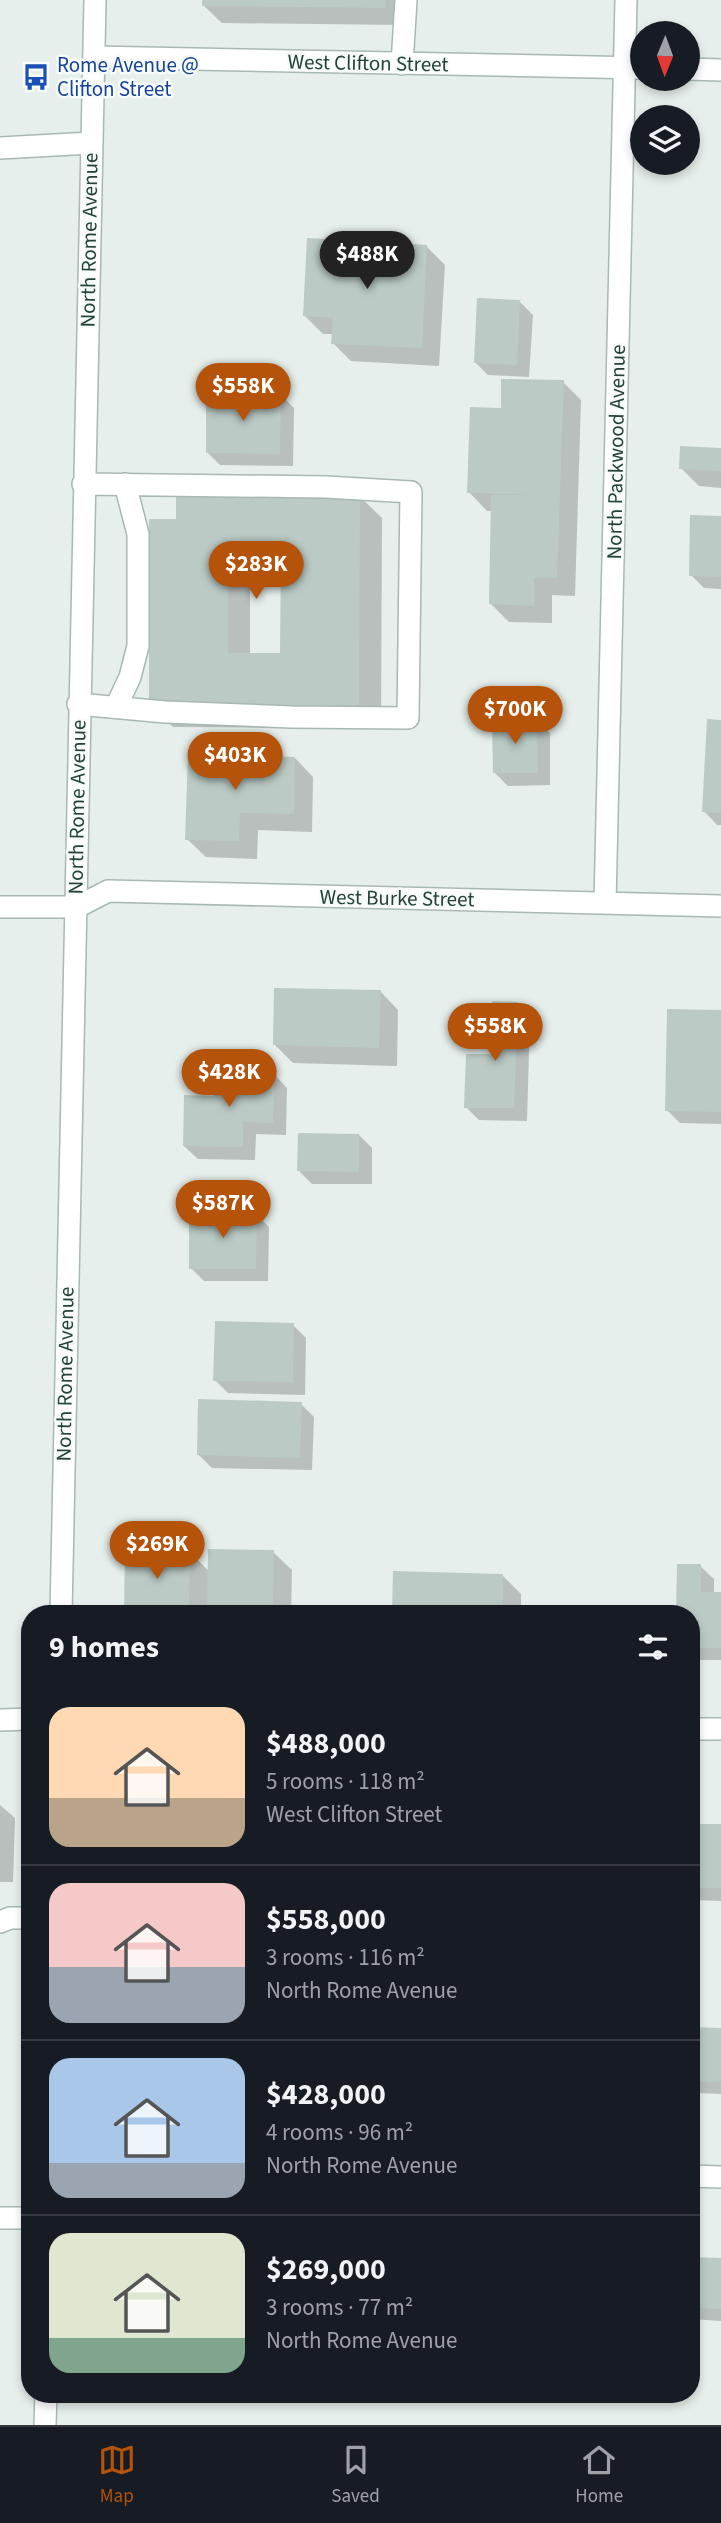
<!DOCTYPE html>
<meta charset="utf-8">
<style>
:root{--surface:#171b24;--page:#20242c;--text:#f1f3f6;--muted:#9ea1a6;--line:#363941;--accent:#b45309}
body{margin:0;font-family:"Source Sans 3",sans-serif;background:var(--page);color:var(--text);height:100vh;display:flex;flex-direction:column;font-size:26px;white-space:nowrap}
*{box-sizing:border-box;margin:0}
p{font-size:23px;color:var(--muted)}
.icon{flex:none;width:38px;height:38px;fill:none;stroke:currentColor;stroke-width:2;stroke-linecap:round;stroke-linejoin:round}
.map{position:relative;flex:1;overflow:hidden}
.panel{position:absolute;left:21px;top:1605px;width:679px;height:798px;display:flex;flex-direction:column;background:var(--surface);border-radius:28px;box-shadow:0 4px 10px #0003}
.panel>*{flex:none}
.needle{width:46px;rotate:181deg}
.buttons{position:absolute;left:630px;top:21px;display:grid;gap:14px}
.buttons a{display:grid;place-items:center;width:70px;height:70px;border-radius:50%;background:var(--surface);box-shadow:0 4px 10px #0003;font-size:35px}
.price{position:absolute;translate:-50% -60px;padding:0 16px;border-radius:24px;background:var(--accent);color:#fff;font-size:23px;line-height:46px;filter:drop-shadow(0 2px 4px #0008)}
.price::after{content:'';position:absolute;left:50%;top:42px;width:21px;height:16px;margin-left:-10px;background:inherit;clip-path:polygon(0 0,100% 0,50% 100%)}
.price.selected{background:#222;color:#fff}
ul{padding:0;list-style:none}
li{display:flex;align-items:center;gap:21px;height:175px;padding:0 28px}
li+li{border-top:2px solid var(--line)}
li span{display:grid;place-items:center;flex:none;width:196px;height:140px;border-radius:21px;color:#555}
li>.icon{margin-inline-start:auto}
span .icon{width:84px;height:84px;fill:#fffc;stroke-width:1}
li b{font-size:30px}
h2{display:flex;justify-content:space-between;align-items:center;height:84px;padding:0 28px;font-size:30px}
.tab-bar{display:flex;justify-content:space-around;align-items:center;height:98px;border-top:2px solid var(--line);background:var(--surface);font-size:19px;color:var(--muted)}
.tab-bar a{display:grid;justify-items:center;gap:4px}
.tab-bar .selected{color:var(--accent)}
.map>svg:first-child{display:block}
.shadow{fill:#0003;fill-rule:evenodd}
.building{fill:#bbcac4;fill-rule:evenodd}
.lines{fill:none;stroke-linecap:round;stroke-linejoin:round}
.minor-casing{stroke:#a8b8b2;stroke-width:24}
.minor{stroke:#fff;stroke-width:21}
.labels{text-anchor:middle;stroke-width:5;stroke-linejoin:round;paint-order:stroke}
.street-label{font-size:21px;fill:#24423a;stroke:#f7fbf9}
.transit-label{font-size:21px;fill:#164399;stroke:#f7fbf9;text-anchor:start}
</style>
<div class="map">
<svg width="721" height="2425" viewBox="0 0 721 2425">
<rect width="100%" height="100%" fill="#e6efeb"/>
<path class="shadow" d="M203,0H404L403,25L222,23L203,5Z
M426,246L445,265L439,366L351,361L333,343L334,334H323L304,315Z
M520,302L533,315L529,377L488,375L475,362Z
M563,382L581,400L575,596L552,595V623L509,622L490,603L492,511H487L469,492L502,410Z
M281,395L294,408L293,466L220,465L207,452Z
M721,449V488L699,486L681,468Z
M359,496L382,518L381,728L173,727L151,705L178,521ZM250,568H282V655H250Z
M721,518V589L704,588L691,575Z
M537,720L550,733V785L508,786L495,773Z
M721,721V825H717L704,811Z
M295,758L313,777L312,832L258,830L257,859L206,857L187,839Z
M380,991L398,1010L397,1066L293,1063L274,1044Z
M517,1003L530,1017L527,1121L479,1120L466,1107Z
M721,1012V1124L680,1123L667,1110Z
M274,1074L287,1088L286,1135L256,1134L255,1160L198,1159L184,1146L216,1098Z
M359,1135L372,1148V1184H312L299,1171Z
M256,1214L269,1227L268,1281H204L191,1268Z
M293,1325L306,1338L305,1395L228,1393L215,1380Z
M301,1404L314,1417L312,1470L212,1468L198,1454Z
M189,1552L210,1572L273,1552L292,1570L291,1614H126Z
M700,1566L714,1579V1594H721V1660H691V1614Z
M503,1576L521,1594V1614H394Z
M0,1805L15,1818L13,1882H0Z
M691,1826H721V1901L694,1900L691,1898Z
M691,2029H721V2094L697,2093L691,2087Z
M691,2259H721V2321L691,2319Z"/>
<path class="building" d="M202,0H386V8L202,6Z
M307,238L427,245L422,348L331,344L333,318L303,316Z
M477,298L520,300L517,365L474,363Z
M501,379L564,380L557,578H534V606L489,604L491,495H533L467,493L470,407L501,408Z
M206,393H281L280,454L206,453Z
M680,446L721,448V471L679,469Z
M176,493L360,494L359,707L149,705V519H176ZM228,546L281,547L280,653H228Z
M690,515L721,516V577L689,576Z
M537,718L538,773H493L492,719Z
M707,719L721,720V813L702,812Z
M188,753L295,757L294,814L240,813L239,841L185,840Z
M274,988L381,990L379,1048L273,1045Z
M492,1001L518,1002L514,1108H464L466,1054H491Z
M667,1009L721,1010V1112L665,1111Z
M215,1072L275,1073L273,1123L243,1122V1147L183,1146L184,1095L214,1096Z
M298,1133L359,1134V1172L297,1171Z
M189,1211L257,1212L256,1269H189Z
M215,1321L294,1323L293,1382L213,1381Z
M198,1399L302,1402L300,1458L197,1455Z
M125,1548L190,1550L189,1614H124Z
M208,1549L274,1550L273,1614H207Z
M677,1564H701V1592H721V1648H691V1614H676Z
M393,1571L503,1574V1614H392Z
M691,1824H721V1888H691Z
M691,2027L721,2028V2082L691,2081Z
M691,2257L721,2258V2309L691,2308Z"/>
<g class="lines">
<defs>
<path id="minor" d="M94,57L642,68
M402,64L406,0
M688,69L721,70
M0,148L91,143
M78,704L165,712L291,717L408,718L411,492L326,487L83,484
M116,707L130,677L138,646V534L125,484
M605,903L626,0
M0,907H77L108,891L721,906
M61,1614L95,0
M0,1720L30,1719
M691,1729H721
M0,1922L10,1918H30
M691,2176L721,2177
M0,2218H30
M45,2425L46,2394"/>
</defs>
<use href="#minor" class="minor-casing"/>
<use href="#minor" class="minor"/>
</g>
<defs>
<symbol id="bus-bare" viewBox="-9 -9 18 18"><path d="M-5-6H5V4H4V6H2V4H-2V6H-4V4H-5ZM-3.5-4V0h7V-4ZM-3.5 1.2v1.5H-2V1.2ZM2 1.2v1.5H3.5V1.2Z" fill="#1a4fb4" stroke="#f7fbf9" stroke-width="2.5" paint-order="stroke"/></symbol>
</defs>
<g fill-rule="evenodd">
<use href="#bus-bare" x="17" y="58" width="38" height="38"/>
</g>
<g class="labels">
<g class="street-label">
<text transform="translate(368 63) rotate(1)" y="7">West Clifton Street</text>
<text transform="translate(89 240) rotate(-89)" y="7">North Rome Avenue</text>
<text transform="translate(616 452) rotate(-89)" y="7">North Packwood Avenue</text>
<text transform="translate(77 807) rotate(-89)" y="7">North Rome Avenue</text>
<text transform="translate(397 898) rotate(1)" y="7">West Burke Street</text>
<text transform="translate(65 1374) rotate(-89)" y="7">North Rome Avenue</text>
</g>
<g class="transit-label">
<text x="57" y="72">Rome Avenue @<tspan x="57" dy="24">Clifton Street</tspan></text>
</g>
</g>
</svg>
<div class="buttons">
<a><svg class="needle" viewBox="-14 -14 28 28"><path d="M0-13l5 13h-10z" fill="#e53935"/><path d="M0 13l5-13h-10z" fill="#9ea1a6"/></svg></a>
<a><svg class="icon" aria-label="layers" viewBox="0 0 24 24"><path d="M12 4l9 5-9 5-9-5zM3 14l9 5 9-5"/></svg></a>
</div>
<b class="price selected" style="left:367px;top:291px">$488K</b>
<b class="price" style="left:243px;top:423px">$558K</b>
<b class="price" style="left:256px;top:601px">$283K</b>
<b class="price" style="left:515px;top:746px">$700K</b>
<b class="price" style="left:235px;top:792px">$403K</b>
<b class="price" style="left:495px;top:1063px">$558K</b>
<b class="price" style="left:229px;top:1109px">$428K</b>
<b class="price" style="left:223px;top:1240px">$587K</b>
<b class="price" style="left:157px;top:1581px">$269K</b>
<section class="panel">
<h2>9 homes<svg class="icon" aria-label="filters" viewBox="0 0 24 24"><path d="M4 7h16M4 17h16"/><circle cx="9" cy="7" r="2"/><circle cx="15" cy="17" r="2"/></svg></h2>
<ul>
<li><span style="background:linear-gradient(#ffd9b3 65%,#b9a48a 0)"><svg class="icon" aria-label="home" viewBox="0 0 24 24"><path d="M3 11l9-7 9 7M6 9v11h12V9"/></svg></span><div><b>$488,000</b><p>5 rooms · 118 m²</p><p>West Clifton Street</p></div></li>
<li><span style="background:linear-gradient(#f6c9c9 60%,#9aa5b1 0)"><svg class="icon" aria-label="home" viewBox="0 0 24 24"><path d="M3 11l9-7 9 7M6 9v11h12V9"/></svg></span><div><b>$558,000</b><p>3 rooms · 116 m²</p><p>North Rome Avenue</p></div></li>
<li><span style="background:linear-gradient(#a9c7e8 75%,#9aa5b1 0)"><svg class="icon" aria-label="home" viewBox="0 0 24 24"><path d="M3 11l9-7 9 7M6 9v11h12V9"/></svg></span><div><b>$428,000</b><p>4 rooms · 96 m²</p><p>North Rome Avenue</p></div></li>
<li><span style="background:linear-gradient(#dfe7d0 75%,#7fa58c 0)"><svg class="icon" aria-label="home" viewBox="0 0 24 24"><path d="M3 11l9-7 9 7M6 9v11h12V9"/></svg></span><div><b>$269,000</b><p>3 rooms · 77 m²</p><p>North Rome Avenue</p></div></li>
</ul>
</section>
</div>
<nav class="tab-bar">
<a class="selected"><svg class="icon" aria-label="map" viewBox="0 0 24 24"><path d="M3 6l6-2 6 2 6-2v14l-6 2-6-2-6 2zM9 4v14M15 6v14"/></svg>Map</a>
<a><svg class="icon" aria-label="saved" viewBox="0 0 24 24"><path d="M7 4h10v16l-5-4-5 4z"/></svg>Saved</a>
<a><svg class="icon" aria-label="home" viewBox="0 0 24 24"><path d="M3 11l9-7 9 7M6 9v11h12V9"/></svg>Home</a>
</nav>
